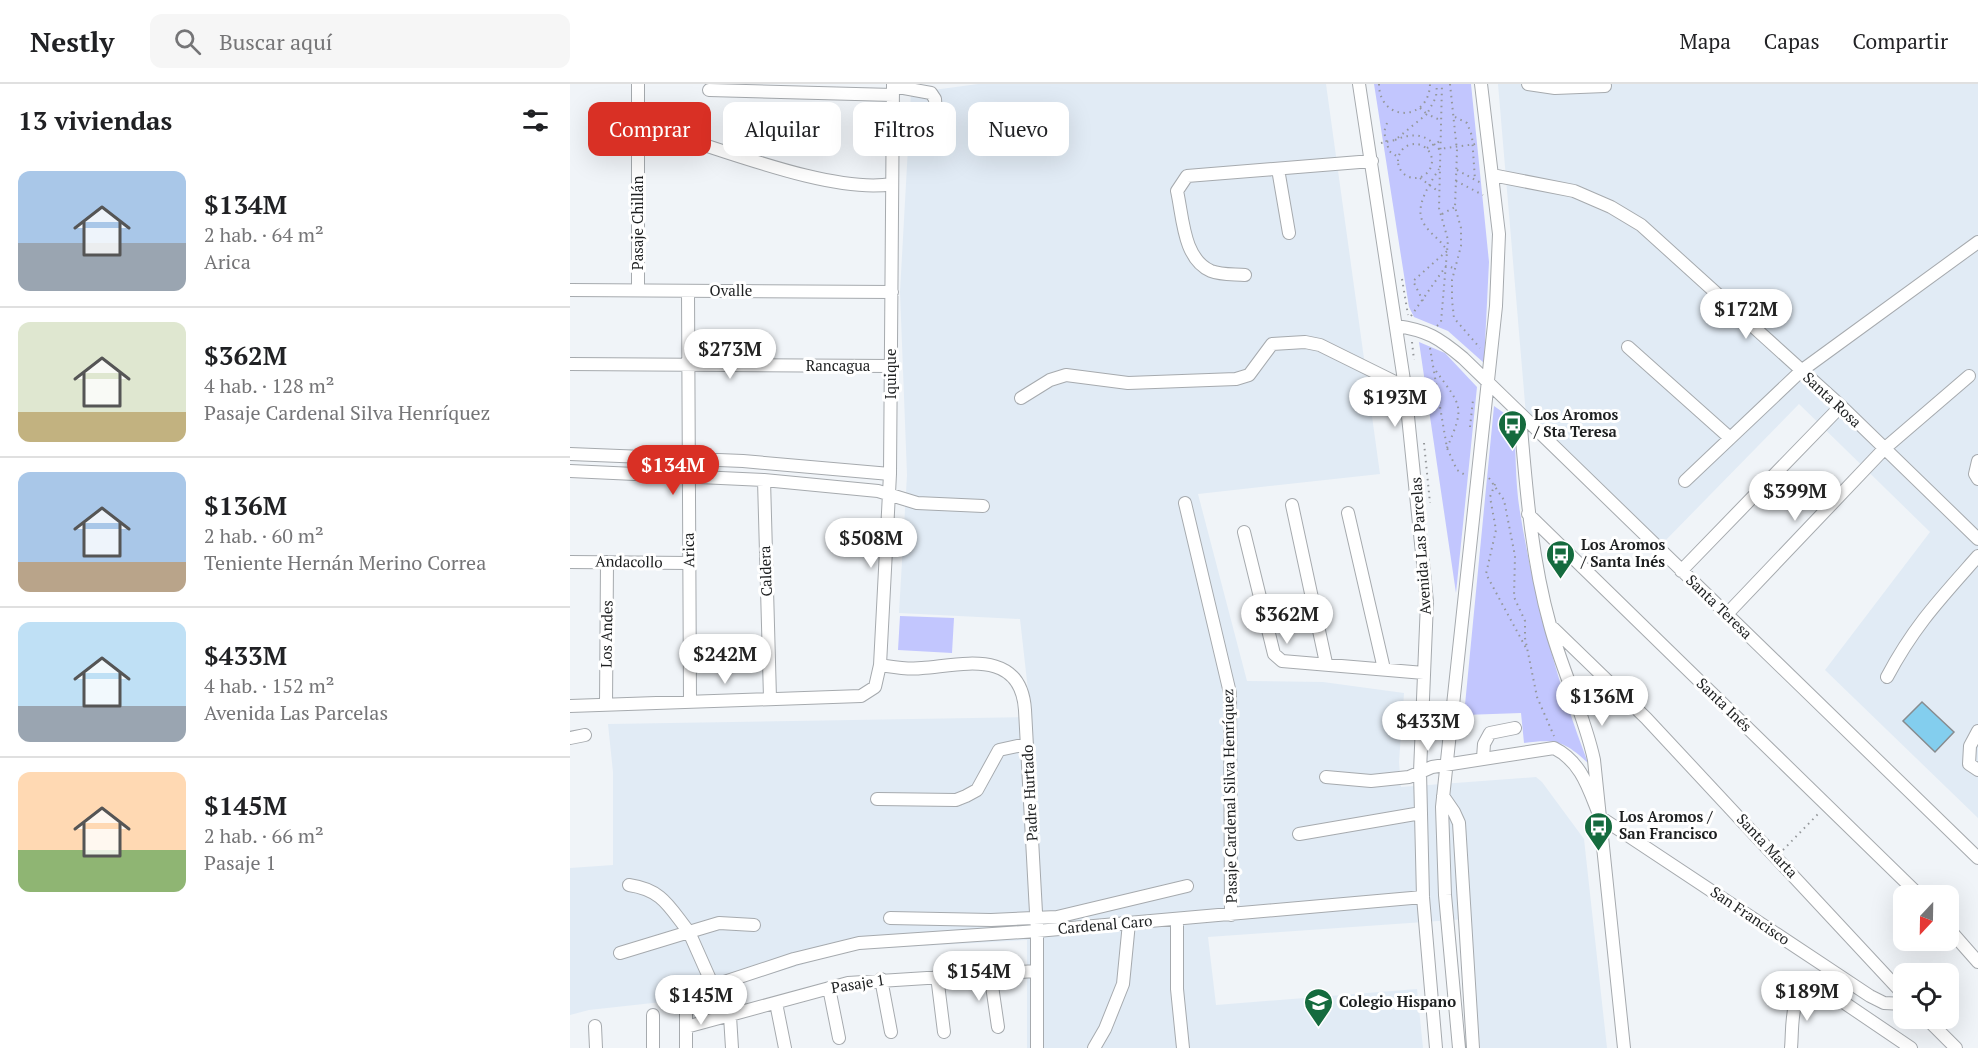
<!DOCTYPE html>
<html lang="es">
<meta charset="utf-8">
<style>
:root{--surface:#fff;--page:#f6f6f6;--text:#202124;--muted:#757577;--line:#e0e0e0;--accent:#d93025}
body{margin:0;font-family:"PT Serif",serif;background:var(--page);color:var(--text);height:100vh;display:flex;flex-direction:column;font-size:22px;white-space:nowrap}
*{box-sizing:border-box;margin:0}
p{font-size:20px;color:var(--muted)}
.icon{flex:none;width:33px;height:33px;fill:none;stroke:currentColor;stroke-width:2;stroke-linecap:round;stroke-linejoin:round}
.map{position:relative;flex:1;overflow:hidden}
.sheet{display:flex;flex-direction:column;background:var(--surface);width:570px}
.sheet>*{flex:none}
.guide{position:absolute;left:18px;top:18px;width:570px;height:54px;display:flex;gap:12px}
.needle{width:39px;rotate:202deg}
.buttons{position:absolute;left:1323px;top:801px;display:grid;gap:12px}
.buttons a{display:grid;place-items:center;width:66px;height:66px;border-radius:12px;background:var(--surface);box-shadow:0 6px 24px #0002;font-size:30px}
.price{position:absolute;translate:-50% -51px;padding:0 14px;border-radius:21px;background:#fff;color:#222;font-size:20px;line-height:39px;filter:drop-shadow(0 2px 3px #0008)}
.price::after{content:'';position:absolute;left:50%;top:36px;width:18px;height:14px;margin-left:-9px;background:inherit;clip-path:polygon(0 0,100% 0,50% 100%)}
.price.selected{background:var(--accent);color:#fff}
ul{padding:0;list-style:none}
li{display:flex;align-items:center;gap:18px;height:150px;padding:0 18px}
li+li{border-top:2px solid var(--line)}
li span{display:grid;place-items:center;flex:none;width:168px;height:120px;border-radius:12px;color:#555}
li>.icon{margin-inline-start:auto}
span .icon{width:72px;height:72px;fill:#fffc;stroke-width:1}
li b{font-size:26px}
h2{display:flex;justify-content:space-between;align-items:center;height:72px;padding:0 18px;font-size:26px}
.tag{padding:0 21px;border-radius:12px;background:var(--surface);box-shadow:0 6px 24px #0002;font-size:21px;line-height:54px}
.tag.selected{background:var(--accent);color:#fff}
header{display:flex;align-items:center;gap:36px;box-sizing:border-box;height:84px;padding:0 30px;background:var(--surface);border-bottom:2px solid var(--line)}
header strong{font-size:28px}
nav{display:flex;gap:33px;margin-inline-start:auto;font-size:21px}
.search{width:420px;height:54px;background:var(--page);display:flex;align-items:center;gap:15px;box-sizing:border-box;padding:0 21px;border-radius:12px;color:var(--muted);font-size:22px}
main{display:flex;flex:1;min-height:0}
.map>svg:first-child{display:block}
.built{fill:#e1ebf5}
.green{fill:#c2c6fe}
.building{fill:#83ceee;stroke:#878c8f;stroke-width:1.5}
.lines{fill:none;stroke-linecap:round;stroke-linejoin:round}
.minor-casing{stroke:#a6aaae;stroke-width:14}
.path{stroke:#94979a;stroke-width:2;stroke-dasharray:1.5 4.5;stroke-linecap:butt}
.minor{stroke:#fff;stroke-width:12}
.labels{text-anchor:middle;stroke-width:6;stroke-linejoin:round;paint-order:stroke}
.street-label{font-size:15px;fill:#1d1f20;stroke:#fff}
.poi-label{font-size:15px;font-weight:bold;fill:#1d1f20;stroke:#fff;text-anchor:start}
</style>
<header>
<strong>Nestly</strong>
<div class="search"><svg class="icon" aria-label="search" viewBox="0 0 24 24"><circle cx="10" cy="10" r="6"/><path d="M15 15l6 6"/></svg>Buscar aquí</div>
<nav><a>Mapa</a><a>Capas</a><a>Compartir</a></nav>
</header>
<main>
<section class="sheet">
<h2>13 viviendas<svg class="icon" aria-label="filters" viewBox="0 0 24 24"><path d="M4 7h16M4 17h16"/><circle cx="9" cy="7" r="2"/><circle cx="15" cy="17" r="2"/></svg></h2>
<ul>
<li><span style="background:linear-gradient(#a9c7e8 60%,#9aa5b1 0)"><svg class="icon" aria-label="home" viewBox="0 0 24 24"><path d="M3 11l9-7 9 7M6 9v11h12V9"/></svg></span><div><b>$134M</b><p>2 hab. · 64 m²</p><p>Arica</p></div></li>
<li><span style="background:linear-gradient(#dfe7d0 75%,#c2b280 0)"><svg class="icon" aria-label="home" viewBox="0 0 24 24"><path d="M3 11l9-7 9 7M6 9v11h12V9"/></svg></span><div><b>$362M</b><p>4 hab. · 128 m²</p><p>Pasaje Cardenal Silva Henríquez</p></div></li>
<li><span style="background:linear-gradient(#a9c7e8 75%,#b9a48a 0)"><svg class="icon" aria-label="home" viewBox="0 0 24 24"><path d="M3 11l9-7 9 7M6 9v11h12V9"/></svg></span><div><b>$136M</b><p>2 hab. · 60 m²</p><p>Teniente Hernán Merino Correa</p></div></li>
<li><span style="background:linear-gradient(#bfe0f5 70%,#9aa5b1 0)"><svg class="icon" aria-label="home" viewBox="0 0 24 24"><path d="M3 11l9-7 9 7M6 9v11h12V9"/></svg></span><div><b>$433M</b><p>4 hab. · 152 m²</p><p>Avenida Las Parcelas</p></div></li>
<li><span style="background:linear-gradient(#ffd9b3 65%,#8fb573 0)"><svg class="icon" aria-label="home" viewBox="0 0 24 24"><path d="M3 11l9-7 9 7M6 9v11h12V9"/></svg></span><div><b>$145M</b><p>2 hab. · 66 m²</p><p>Pasaje 1</p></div></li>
</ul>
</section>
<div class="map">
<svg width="1408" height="964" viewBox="0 0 1408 964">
<rect width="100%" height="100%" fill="#f0f4f8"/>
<path class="built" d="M408,0H756L810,390L628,410L677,597L753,598L834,609L829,678L831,703L966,693L972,698L1014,755L1037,964H910L897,835L638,853L646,921L847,905L853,964H457V856L280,866L119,915L19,926L0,931V784L43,781V688L38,640L461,633L450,535L329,529L337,391L330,208L341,9Z
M928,0H1408V734L1255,586L1360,448L1229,320L1093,459L956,331Z"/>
<path class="green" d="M804,0H901L919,178L914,279L878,247L844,233L839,223Z
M849,258L875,269L907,303L886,509Z
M924,322L944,336C946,366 945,398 950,428C964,514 987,597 1018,679C994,657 986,655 954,659L951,629L894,631Z
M330,532L384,534L382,569L328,566Z"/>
<path class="building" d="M1352,618L1384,648L1365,668L1333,637Z"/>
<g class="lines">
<defs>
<path id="minor" d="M68,0V206
M789,0L835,303L857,518L850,688L853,813L866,964
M958,0L985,4L1035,2
M323,2L361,9L365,15L368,61
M139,6L323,11
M100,50C157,67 265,110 322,100
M708,85L719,149
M922,91L1004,107L1041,123L1071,141L1271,322L1408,455
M675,191C664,190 651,191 641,187C613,175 613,133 607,107L617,92L802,77
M0,206L322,208
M118,207L120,617
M826,242C857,246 869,254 893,274L1408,774
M1058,263L1160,354
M0,280L321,282
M451,314L480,296L496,291L558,299L666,295L679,291L702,260L735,258L750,261L835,303
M950,332C956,402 961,473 980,541C992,587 1014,629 1024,676L1054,964
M0,370L173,377L320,390
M1408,377L1405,390L1408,395
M0,387L194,396L308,407L347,419L413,422
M194,396L200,614
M1115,397L1231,287L1408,158
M615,419L660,609L661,831
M722,421L756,579
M778,429L814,585
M958,430L1350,812
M674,448L704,570L712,577L854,589
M0,478L119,479
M1111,487L1271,322
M1157,530L1314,365L1399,292
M983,544L1076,634L1334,911
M310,581C324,583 338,586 352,584C392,581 451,564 455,626L467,847V964
M1317,593C1344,542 1370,515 1408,472
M36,621L37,478
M0,622L291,612L305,603L310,581L320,390L323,0
M1408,647L1400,662L1399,680L1408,686
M0,654L15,651
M913,674L914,660L920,649L945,644
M756,693L801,697L839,693L862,683L984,664C1012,678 1019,706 1030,733L1300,912L1314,919L1334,920
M873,712L884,728L889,739L903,964
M307,715L386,716L396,712L407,706L429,666L457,660
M729,750L851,729
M320,834L421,836L487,833L617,802
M607,835V905L613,964
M1378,844L1408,878
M50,869L119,848C99,823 93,806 59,801
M420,888L428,943
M367,892L374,948
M311,895L321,948
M143,902L119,848L149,839L184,841
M259,904L269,954
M206,919L215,964
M160,932L162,964
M1356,934L1386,964
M25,942L26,964
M116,943L278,899L466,887
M83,964V931
M116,964V921L124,908L224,875L289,859L467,847L853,813
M524,964L535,945L553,900L559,839
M889,964L875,811L872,723L926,222L929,150L911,0
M1221,964C1223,944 1219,911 1241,900L1251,903L1341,964"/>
</defs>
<use href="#minor" class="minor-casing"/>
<path class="path" d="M809,0C809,38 859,39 860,0
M880,0L887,67L885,123L891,144V162L882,196V216L884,234L910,264
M850,24L857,30L866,13L867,0
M885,33L897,39L902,52L905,96
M817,39L814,48L819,67L828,73
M825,56C844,48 856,50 869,65L906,60
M811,59L825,56L857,30L870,36
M828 77a17 17 0 1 1 34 0a17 17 0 1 1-34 0Z
M857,64L870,57
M887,86L911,99
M850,94L869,108
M886,97L913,111
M872,130L885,123
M832,195L838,231
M853,217L843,197L877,167C871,155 859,150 853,138C844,122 861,98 869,85
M841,232L876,182L884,184
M867,242L871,238L878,156L869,124L872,0
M842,258L844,276
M860,264L877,364L887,386L895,391
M866,287C892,323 895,322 877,364
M900,343L903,316
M854,359L860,419
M919,394L934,416L945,472L944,513L955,537V554L967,613L984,652
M925,400L920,413L926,446L916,490L956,564
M1213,766L1249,729"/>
<use href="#minor" class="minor"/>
</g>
<defs>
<symbol id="bus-pin" viewBox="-11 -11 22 30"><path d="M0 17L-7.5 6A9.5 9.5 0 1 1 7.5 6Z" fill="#156b3e" stroke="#fff"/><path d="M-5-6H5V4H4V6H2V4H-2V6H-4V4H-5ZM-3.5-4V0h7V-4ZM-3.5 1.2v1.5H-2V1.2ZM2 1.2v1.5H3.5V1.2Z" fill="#fff"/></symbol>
<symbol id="school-pin" viewBox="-11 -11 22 30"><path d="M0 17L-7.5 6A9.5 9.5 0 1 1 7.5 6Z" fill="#156b3e" stroke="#fff"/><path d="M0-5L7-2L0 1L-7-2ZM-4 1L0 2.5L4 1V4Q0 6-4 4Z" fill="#fff"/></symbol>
</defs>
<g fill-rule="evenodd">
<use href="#bus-pin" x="926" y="324" width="33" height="45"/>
<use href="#bus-pin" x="974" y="454" width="33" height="45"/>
<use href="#bus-pin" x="1012" y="726" width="33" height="45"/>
<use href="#school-pin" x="732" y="902" width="33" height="45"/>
</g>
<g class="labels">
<g class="street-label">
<text transform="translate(68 139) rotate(-90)" y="5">Pasaje Chillán</text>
<text x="161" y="212">Ovalle</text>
<text x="268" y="287">Rancagua</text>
<text transform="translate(321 290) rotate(-90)" y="5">Iquique</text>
<text transform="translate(1262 316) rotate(43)" y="5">Santa Rosa</text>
<text transform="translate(851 462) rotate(-94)" y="5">Avenida Las Parcelas</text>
<text transform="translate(119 466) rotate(-91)" y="5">Arica</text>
<text transform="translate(59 478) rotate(1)" y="5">Andacollo</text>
<text transform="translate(196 487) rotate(-92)" y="5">Caldera</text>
<text transform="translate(1149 523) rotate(44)" y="5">Santa Teresa</text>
<text transform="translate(37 550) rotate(-89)" y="5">Los Andes</text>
<text transform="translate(1154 621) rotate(44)" y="5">Santa Inés</text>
<text transform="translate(460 709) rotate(-93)" y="5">Padre Hurtado</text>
<text transform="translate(660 712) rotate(-91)" y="5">Pasaje Cardenal Silva Henríquez</text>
<text transform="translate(1197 762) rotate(47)" y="5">Santa Marta</text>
<text transform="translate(1180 832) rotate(34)" y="5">San Francisco</text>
<text transform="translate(535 841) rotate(-5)" y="5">Cardenal Caro</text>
<text transform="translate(288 900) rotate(-9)" y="5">Pasaje 1</text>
</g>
<g class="poi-label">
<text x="964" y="336">Los Aromos<tspan x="964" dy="17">/ Sta Teresa</tspan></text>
<text x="1011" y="466">Los Aromos<tspan x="1011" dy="17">/ Santa Inés</tspan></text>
<text x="1049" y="738">Los Aromos /<tspan x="1049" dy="17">San Francisco</tspan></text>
<text x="769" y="923">Colegio Hispano</text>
</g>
</g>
</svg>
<div class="buttons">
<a><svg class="needle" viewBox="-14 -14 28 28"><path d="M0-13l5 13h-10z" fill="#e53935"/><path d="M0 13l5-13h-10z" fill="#757577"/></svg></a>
<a><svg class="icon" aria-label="locate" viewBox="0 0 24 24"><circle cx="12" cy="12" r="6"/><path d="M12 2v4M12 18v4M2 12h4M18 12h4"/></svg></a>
</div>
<b class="price" style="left:1176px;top:256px">$172M</b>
<b class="price" style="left:160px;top:296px">$273M</b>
<b class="price" style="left:825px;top:344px">$193M</b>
<b class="price selected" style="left:103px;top:412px">$134M</b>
<b class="price" style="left:1225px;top:438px">$399M</b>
<b class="price" style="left:301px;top:485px">$508M</b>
<b class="price" style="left:717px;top:561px">$362M</b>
<b class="price" style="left:155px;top:601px">$242M</b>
<b class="price" style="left:1032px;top:643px">$136M</b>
<b class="price" style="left:858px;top:668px">$433M</b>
<b class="price" style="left:409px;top:918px">$154M</b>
<b class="price" style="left:1237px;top:938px">$189M</b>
<b class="price" style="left:131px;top:942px">$145M</b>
<div class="guide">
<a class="tag selected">Comprar</a>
<a class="tag">Alquilar</a>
<a class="tag">Filtros</a>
<a class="tag">Nuevo</a>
</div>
</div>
</main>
